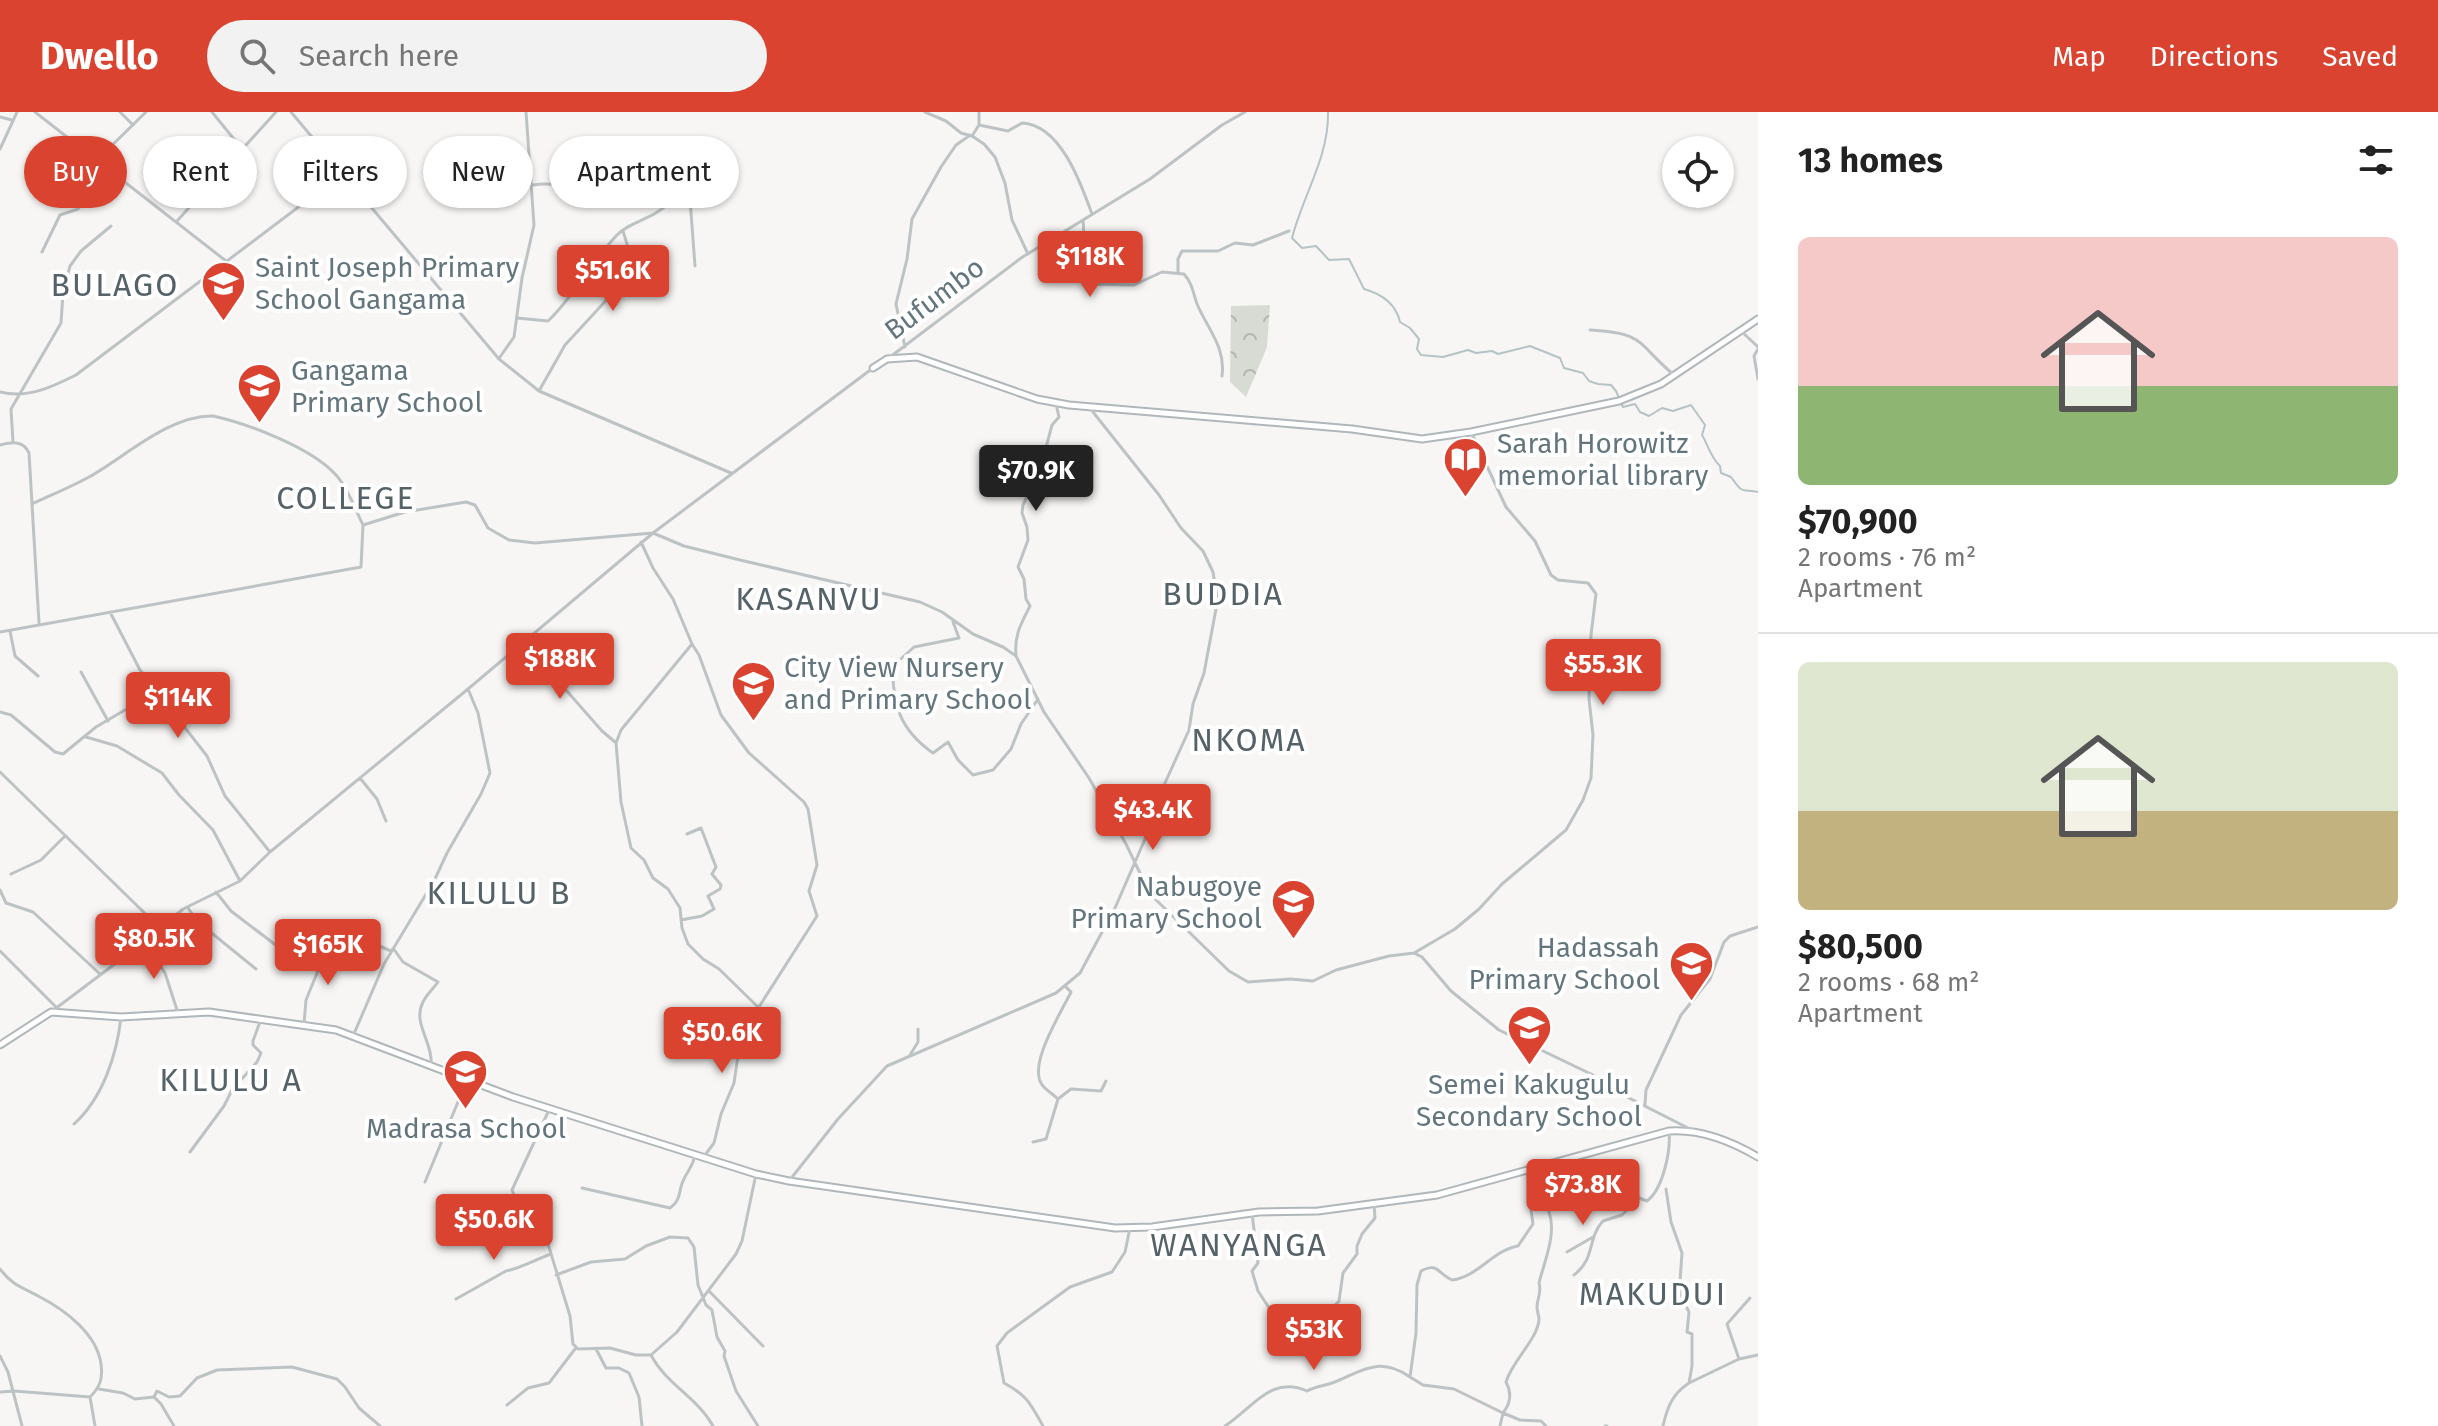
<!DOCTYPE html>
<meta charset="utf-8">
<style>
:root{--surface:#fff;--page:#f2f2f2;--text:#222;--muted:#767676;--line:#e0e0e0;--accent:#da4330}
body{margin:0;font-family:"Fira Sans",sans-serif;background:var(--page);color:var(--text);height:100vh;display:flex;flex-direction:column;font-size:30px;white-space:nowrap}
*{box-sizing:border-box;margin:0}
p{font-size:26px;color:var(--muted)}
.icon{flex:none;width:44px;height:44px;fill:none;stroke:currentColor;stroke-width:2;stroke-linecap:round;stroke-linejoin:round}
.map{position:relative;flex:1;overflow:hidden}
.details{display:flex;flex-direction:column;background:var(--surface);width:680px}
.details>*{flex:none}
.banner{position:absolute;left:24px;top:24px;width:760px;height:72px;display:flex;gap:16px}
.fabs{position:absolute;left:1662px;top:24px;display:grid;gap:16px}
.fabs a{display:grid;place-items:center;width:72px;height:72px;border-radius:50%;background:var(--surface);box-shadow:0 2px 6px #0004;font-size:40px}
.price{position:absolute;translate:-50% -68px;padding:0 18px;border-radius:8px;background:var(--accent);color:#fff;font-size:26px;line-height:52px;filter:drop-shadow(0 2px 4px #0008)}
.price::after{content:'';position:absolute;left:50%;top:48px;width:24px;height:18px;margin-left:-12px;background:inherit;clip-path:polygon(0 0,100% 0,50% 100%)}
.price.active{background:#222;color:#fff}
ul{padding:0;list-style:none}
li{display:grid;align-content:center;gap:16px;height:424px;padding:0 40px}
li+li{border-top:2px solid var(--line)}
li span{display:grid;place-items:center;height:248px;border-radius:12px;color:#555}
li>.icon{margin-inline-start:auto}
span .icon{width:144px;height:144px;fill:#fffc;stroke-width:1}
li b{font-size:34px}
h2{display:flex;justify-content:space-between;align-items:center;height:96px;padding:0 40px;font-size:34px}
.tag{padding:0 28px;border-radius:36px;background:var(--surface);box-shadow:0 2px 6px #0004;font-size:28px;line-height:72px}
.tag.active{background:var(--accent);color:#fff}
header{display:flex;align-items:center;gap:48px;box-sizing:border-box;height:112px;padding:0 40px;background:var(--accent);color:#fff}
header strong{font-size:38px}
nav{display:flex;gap:44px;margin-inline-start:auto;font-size:28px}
.search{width:560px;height:72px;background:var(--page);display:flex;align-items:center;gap:20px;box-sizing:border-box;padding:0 28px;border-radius:44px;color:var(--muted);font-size:30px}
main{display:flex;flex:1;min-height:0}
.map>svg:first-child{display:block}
.forest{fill:url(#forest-crowns)}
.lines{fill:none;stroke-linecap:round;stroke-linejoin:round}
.stream{stroke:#b5c3c6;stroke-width:2}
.secondary-casing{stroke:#b0b7ba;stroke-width:9}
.street{stroke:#bdc3c5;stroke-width:3}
.secondary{stroke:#fff;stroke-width:5}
.labels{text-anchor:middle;stroke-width:8;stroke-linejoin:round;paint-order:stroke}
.poi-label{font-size:28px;fill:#63757d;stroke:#fff;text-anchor:start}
.street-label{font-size:28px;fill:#63757d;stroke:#fff}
.quarter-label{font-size:32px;letter-spacing:2px;fill:#556268;stroke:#fff}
</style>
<header>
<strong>Dwello</strong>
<div class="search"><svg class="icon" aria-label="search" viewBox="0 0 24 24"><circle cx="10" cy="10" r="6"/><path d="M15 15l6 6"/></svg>Search here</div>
<nav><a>Map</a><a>Directions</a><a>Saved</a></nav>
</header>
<main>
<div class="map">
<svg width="1758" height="1314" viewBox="0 0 1758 1314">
<defs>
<pattern id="forest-crowns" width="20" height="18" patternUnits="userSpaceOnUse" patternTransform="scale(2)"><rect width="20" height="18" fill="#d7dbd3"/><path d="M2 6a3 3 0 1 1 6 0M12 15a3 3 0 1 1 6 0" fill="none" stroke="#b2b6b0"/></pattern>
</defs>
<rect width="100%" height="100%" fill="#f7f6f4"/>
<path class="forest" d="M1270,193L1267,235L1246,285L1230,270L1231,194Z"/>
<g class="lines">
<path class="stream" d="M1328,0C1329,45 1303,83 1292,126L1302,136L1316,134L1329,148L1349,147L1364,177C1382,182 1396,192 1400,210L1410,216L1419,227L1417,237L1421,243L1443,245L1468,238L1476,241L1492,239L1498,242L1530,234L1560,246L1564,256L1583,261L1589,269L1598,272L1611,273L1616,279L1623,295L1635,292L1640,300L1649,304L1662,296L1673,299L1691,293L1705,313L1702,323C1708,333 1711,346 1720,354L1721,361L1731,365C1743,381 1738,377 1758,380"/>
<defs>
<path id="secondary" d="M873,256L887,247L917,245L1037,287L1069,293L1352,317L1422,327L1471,320L1619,289L1661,272L1758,207
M0,933L51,900L121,905L209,900L336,918L513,985L756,1062L789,1069L1115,1116L1152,1115L1259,1100L1318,1099L1437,1083L1669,1019C1700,1017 1731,1029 1758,1045"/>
</defs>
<use href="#secondary" class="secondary-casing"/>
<path class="street" d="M35,0L226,149
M120,0L133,13
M212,0L242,37
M291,0L499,247L539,279L731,361
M925,0L946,9L961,21L972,24L979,13L1008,19L1022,11C1061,13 1081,72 1092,102
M0,5L12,8
M979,13V0
M972,24L984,32L995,45L1005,71L1012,108L1028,142
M0,37L17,0
M97,48L146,0
M533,73C556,69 564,77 584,80C602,82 618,66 630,57H650L690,87L695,154
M1083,108C1086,130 1078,152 1086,172L1134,173L1162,160L1184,162C1192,171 1193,180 1197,192C1207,216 1226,235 1222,264
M177,109L276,0
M42,140L60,103L78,97L108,59
M1178,160V147L1182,139H1218L1235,131L1253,133L1289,119
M517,206L548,209C574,184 591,151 616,124C631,108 654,108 669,90
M1590,218C1646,221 1636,231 1674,263
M1740,218L1758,235
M905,235L896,192L907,147L912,107L941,55L956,33L969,24
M1758,237L1754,244L1758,267
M500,245L514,225L522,166L534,113L526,0
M890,245L1021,146L1150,67L1222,13L1245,0
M539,279L565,233L612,182L636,161L637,153L631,145L623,119
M0,280C27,287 52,275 76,263L313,84L345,65
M13,330L11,297L61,211L63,181L70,154L81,139L111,114
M0,333C12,330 23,328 29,341L39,511
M32,392C51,383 71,375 89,365C125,345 169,303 213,304C249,312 312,336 336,363C348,376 355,397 363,413
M641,430L653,456L673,487L692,532L699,543L721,603L749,641L804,690L808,697L817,753L809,779L817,804L741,923L734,971L721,1002L714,1031L705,1043
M110,500L140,558L207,644L225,684L270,740
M953,510L959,526L914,535L893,554C892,592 900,618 933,641L948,630L958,648L973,663L993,658L1011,637L1021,612L1038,587
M10,519L15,544L38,564
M0,520L361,455L363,413L405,400L466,390L475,393L488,416L509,428L535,431L653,421L684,434L740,448L920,490L942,500L973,522L1003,535L1016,544L1044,600L1089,666L1126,732L1150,782L1229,859L1248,870L1290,867L1313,869L1336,858L1389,844L1414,841L1455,817L1479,797L1502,772L1566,718L1583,688L1591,666L1593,623L1589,587L1591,523L1596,482L1588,471L1558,468L1551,463L1535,429L1506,395L1471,320
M526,528L537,545L602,619L615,630
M692,532L621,618L616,631L621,690L631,736L644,748L653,766L668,777L680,796L682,816L688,832L703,847L719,857L758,895
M1016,544C1014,523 1021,512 1030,494L1026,487L1024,467L1018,455L1028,428L1027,415L1022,401L1023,393L1040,358L1052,313L1059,305L1056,292
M81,560L108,609
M0,600L11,603L55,640L63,642L96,615L130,595L148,570
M86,625L117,634L162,661L179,683L213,718L240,769
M0,660L161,817
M360,666L377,687L386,709
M11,762L41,748L65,724
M0,778L6,791L33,800L100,862
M216,780L231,799L277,834L282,833L286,817L291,815L333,822
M188,796L198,810L256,857
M681,808L702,804L714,797L708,784L720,777L721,773L712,762L716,755L701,716L687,722
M144,830L165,861L178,901
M393,836L403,850L438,870C433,877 426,883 423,890C412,911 433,930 431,952
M0,839L56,895
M1414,841L1422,845L1451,879L1499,918L1591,962L1629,986L1694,1019
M1066,875L1071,880C1061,901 1026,955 1043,974C1047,979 1053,982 1058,987L1071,977L1101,979L1106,969
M51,900L144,830L183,797L240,769L270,740L468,577L653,421L873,256
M304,912L306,888L333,822L368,829L391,839
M353,924L384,852L434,769L447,741L481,682L490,661L478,601L468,577
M910,943L918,930V917
M1645,993L1646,978L1681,903L1710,867L1724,830L1730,824L1758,815
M549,998L512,1078L516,1088L536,1105L545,1122L570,1204L573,1232L578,1237L610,1236L636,1243H651
M74,1012C103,986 117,942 121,905
M1033,1030L1046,1027L1058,987
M190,1040L224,994L232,978L257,950L261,941L253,933V929L261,907
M1531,1059C1533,1083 1542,1081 1549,1100C1557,1122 1544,1150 1539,1171C1542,1181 1537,1186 1537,1195C1537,1201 1539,1202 1539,1208C1537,1228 1512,1249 1506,1270C1512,1281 1511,1291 1503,1301L1520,1308L1541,1309L1546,1314
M789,1069L838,1007L887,954L1056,881L1080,861L1115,796L1152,711L1165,671L1189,618L1193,592L1204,561L1216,497L1217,484L1213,460L1203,439L1181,416L1159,383L1089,295
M425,1070L467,968
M582,1076L670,1096C682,1088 678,1078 684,1067C688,1058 693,1054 695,1043
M1252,1101L1258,1151L1252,1159L1258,1179L1271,1199H1276L1296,1238L1309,1233L1315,1226L1322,1207L1339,1189L1343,1161L1357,1142V1134L1362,1122L1375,1106L1374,1092
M1567,1140L1593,1125
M0,1157C13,1174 22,1175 40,1185C65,1198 97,1222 101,1252C103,1267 100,1275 90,1285L95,1314
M556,1163L591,1150L625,1147L646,1134L670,1125L688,1126L694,1135L698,1173L706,1193L712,1198L717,1225L725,1239L724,1244L736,1279L758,1314
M1574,1163C1596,1146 1587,1126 1603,1109L1622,1103L1639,1086L1647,1089C1663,1077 1671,1039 1669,1019
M709,1179L763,1234
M456,1187L506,1159C518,1157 537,1147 551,1142
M596,1237L606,1256H619L629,1261L639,1285L642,1314
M0,1244L8,1260L22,1314
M1739,1247L1727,1212L1750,1186
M1689,1271L1739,1247L1758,1243
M99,1277L123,1281L135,1287L154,1285L161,1292L174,1314
M0,1280L14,1279L90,1285
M154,1285L157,1279L169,1285L180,1284L197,1266L217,1258L292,1255L337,1267L345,1275L359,1296L380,1314
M507,1293L528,1276L549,1271L575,1237
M713,1314C698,1286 666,1272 651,1243L677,1220L736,1142L742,1129L756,1062
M1043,1314C1030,1291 1028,1284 1004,1271L997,1234L1007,1221L1070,1175L1112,1160L1125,1140L1130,1116
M1225,1314C1254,1295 1271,1263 1307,1279C1316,1274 1323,1274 1332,1271C1361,1260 1378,1243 1410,1265
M1500,1314L1503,1301L1454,1277L1423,1273L1410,1265L1416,1221L1417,1173L1421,1159C1438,1150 1437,1161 1452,1168C1478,1165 1493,1138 1518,1134L1533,1112L1531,1098L1536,1086L1534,1079
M1605,1314H1607
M1663,1314C1667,1296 1672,1282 1689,1271L1692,1254V1222L1687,1220L1689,1200L1681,1184L1680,1169L1682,1141L1671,1110L1666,1077"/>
<use href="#secondary" class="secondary"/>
</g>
<defs>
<symbol id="school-pin" viewBox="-11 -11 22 30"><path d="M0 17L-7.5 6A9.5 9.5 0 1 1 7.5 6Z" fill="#da4330" stroke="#fff"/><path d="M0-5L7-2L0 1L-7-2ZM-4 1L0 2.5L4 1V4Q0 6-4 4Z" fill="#fff"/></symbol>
<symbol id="library-pin" viewBox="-11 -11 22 30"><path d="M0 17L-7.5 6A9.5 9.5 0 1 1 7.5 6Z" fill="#da4330" stroke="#fff"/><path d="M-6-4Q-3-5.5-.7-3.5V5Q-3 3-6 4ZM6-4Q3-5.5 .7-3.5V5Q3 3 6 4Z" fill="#fff"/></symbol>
</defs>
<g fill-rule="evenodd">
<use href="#school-pin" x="198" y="146" width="51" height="69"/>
<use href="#school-pin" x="234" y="248" width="51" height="69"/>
<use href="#library-pin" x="1440" y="322" width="51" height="69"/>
<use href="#school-pin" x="728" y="546" width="51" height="69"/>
<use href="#school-pin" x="1268" y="764" width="51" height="69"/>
<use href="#school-pin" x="1666" y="826" width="51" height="69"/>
<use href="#school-pin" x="1504" y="890" width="51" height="69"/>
<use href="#school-pin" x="440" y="934" width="51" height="69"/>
</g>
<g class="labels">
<g class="poi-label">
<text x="255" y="165">Saint Joseph Primary<tspan x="255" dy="32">School Gangama</tspan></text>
<text x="291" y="268">Gangama<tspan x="291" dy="32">Primary School</tspan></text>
<text x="1497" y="341">Sarah Horowitz<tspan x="1497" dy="32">memorial library</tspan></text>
<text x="784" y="565">City View Nursery<tspan x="784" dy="32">and Primary School</tspan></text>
<text x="1262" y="784" text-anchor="end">Nabugoye<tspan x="1262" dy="32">Primary School</tspan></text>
<text x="1660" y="845" text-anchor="end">Hadassah<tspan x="1660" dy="32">Primary School</tspan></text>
<text x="1529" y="982" text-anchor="middle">Semei Kakugulu<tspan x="1529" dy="32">Secondary School</tspan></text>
<text x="466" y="1026" text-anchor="middle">Madrasa School</text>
</g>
<g class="street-label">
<text transform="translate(934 186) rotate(-37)" y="10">Bufumbo</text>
</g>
<g class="quarter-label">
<text x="115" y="184">BULAGO</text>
<text x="346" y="397">COLLEGE</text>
<text x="1223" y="493">BUDDIA</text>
<text x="809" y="498">KASANVU</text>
<text x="1249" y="639">NKOMA</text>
<text x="499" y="792">KILULU B</text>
<text x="231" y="979">KILULU A</text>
<text x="1239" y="1144">WANYANGA</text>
<text x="1653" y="1193">MAKUDUI</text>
</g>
</g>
</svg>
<div class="fabs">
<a><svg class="icon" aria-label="locate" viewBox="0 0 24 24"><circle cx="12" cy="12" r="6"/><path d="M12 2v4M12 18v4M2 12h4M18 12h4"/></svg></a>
</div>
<b class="price" style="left:1090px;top:187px">$118K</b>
<b class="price" style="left:613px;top:201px">$51.6K</b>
<b class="price active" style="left:1036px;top:401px">$70.9K</b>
<b class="price" style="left:560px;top:589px">$188K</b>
<b class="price" style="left:1603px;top:595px">$55.3K</b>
<b class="price" style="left:178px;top:628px">$114K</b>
<b class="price" style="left:1153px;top:740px">$43.4K</b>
<b class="price" style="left:154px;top:869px">$80.5K</b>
<b class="price" style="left:328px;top:875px">$165K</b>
<b class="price" style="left:722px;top:963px">$50.6K</b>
<b class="price" style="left:1583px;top:1115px">$73.8K</b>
<b class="price" style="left:494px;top:1150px">$50.6K</b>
<b class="price" style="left:1314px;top:1260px">$53K</b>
<div class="banner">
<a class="tag active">Buy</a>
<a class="tag">Rent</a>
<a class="tag">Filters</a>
<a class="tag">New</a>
<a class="tag">Apartment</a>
</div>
</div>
<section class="details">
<h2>13 homes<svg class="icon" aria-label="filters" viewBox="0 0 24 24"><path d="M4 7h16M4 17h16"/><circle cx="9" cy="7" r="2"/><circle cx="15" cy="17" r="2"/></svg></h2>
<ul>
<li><span style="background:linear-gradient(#f6c9c9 60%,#8fb573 0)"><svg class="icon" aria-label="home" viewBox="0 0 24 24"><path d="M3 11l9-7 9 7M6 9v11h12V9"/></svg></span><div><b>$70,900</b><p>2 rooms · 76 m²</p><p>Apartment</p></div></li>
<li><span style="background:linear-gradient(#dfe7d0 60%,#c2b280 0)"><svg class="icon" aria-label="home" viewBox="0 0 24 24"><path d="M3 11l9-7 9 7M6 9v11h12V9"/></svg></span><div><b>$80,500</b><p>2 rooms · 68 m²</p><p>Apartment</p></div></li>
</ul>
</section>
</main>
